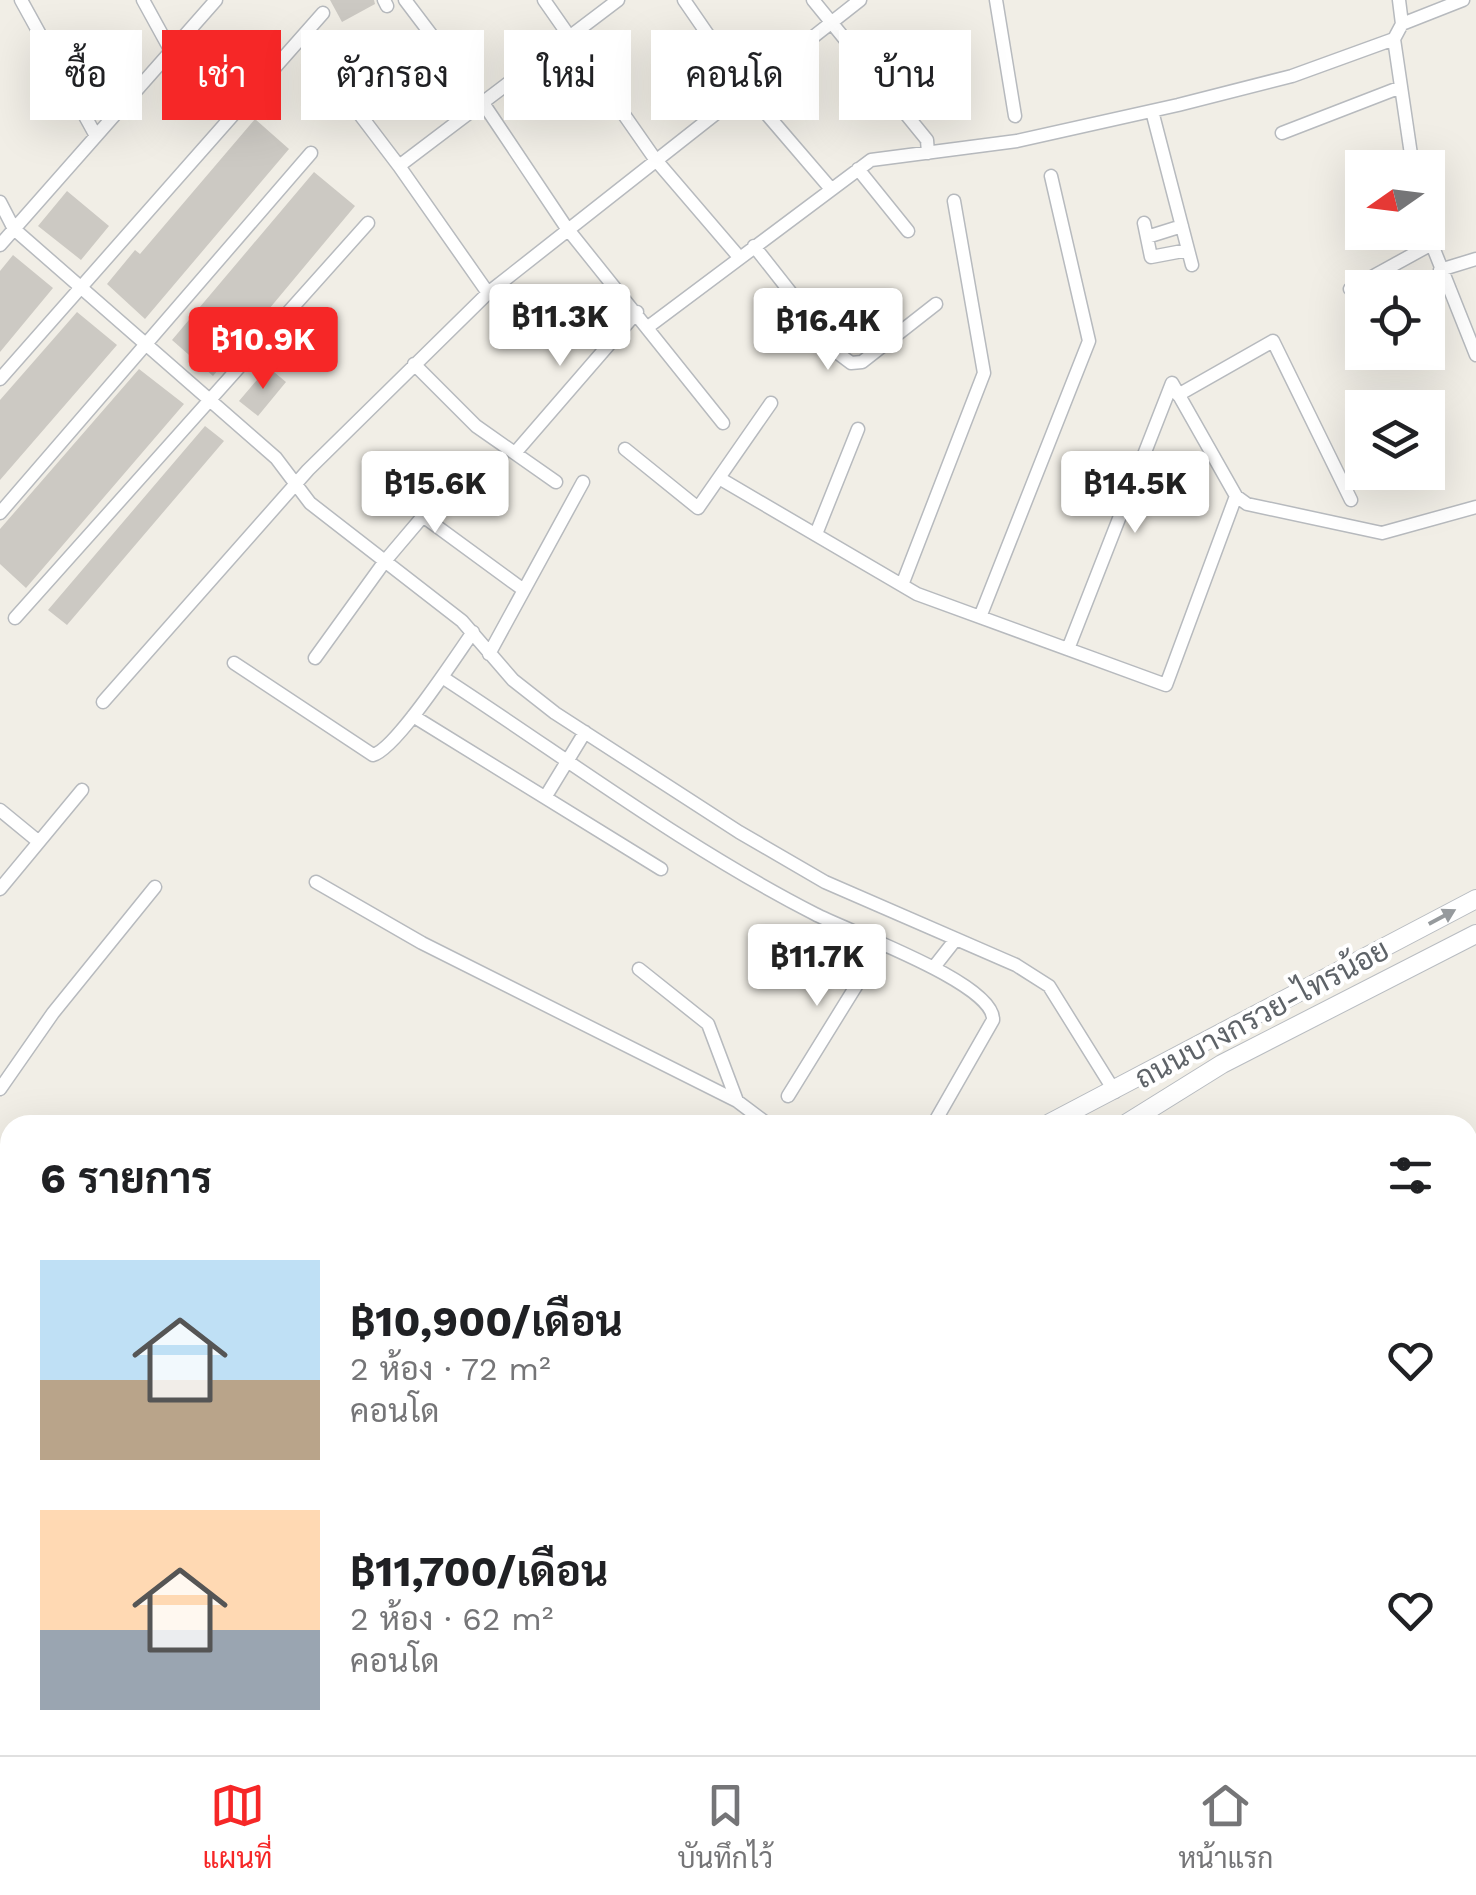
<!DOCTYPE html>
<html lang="th">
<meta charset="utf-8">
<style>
:root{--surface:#fff;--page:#f2f2f2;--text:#202124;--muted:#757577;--line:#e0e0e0;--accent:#f62727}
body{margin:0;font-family:"Work Sans",Sarabun,sans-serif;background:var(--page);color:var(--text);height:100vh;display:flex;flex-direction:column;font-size:38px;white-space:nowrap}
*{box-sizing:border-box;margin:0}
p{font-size:32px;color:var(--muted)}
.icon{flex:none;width:55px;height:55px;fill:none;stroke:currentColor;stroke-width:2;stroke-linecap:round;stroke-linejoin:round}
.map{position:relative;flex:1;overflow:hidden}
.sheet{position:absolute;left:0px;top:1115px;width:1478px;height:640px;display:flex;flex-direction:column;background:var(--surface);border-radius:30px 30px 0 0;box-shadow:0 10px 40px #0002}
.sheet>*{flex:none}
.top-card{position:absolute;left:30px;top:30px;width:1418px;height:90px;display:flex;gap:20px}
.needle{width:65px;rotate:256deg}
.fabs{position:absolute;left:1345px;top:150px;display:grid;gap:20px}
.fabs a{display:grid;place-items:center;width:100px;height:100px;border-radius:0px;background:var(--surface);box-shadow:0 10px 40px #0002;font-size:50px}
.price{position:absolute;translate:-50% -85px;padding:0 22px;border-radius:10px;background:#fff;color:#222;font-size:32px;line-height:65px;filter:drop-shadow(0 2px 5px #0008)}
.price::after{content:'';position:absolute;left:50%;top:60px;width:30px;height:22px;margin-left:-15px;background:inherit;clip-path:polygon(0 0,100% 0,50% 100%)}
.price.on{background:var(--accent);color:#fff}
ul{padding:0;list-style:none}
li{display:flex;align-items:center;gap:30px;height:250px;padding:0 40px}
li span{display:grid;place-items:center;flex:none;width:280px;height:200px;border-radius:0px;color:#555}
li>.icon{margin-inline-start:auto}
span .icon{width:120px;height:120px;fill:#fffc;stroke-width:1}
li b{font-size:42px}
h2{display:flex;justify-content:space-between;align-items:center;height:120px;padding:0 40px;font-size:42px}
.chip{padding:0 35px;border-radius:0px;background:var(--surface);box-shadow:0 10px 40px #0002;font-size:35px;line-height:90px}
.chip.on{background:var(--accent);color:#fff}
.menu{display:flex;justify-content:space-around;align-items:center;height:140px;border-top:2px solid var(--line);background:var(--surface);font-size:28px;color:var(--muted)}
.menu a{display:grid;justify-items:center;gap:5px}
.menu .on{color:var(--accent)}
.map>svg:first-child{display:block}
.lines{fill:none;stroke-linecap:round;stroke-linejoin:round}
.canal{stroke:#a8e0ff;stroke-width:18}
.building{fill:#ccc9c3}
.street-casing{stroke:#b7babe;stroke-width:15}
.secondary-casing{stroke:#b8bcc1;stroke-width:20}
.street{stroke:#fff;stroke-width:12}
.secondary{stroke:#fff;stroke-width:18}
.oneway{fill:#969a9d}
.labels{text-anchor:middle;stroke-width:8;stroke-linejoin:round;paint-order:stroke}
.street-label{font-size:30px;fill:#5e6368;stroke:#fff}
</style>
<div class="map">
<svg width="1476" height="1755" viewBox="0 0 1476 1755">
<rect width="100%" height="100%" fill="#f1eee6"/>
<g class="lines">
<path class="canal" d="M1047,1745L1054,1755"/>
</g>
<path class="building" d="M330,0H374L375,4L342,22Z
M255,119L289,149L145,319L107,284L135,250L140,254Z
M314,172L355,206L213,376L172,340Z
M67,191L109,226L81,260L38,226Z
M13,255L53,288L0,352V271Z
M77,312L117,345L0,480V400Z
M268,367L286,382L258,416L239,401Z
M139,369L184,404L26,588L0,564V529Z
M205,426L224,441L67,625L48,610Z"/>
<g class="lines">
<defs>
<path id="street" d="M21,0L96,136
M143,0L171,51
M384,0L387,6
M405,0L483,103L566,227L723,423
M544,0L655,159L739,257
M684,0L746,90L831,189
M813,0L927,140L928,153
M996,0L1015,116
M1399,0L1402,24L1394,39L1413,168
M1402,24L1463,0
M320,62L399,166L488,293
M1152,111L1192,265
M1282,133L1401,87
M399,166L618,0
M858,169L908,231
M0,202L14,229L276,458L310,503L462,621L513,680L555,713L739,832L825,882L1016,965L1049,986L1115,1092
M1144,223L1151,257L1188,250
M1427,232L1476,355
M1147,237L1182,226
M0,245L216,0
M754,246L839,354L851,363L862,362L936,304
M1440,270L1476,259
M1350,289L1430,245
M648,327L871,160L1017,141L1178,105L1292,76L1394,39
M414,364L476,426L556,482
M0,379L323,13
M1178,395L1273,341L1351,500
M625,449L698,508L771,403
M515,453L637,312
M719,478L917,594L1166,685L1236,496
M0,513L311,153
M424,517L521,588
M816,534L858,429
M902,585L984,373L954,201
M980,617L1089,341L1051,176
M15,618L368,223
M1068,649L1172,383L1236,496L1247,504L1382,533L1476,507
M489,654L583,482
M315,658L385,561L452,482
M234,663L373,755C396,749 456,656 473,632
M442,677C565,757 684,847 815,914C847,931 995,983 993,1020L933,1125
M103,702L308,470L488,293L860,0
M413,716L661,869
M546,796L585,732
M0,810L39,842
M316,882L422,943L737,1101L769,1125
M0,889L82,790
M934,967L956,939
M639,969L708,1024L737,1101
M0,1089L53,1013L155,887
M788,1096L882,944
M1468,1224L1476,1226
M0,1269L10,1277
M0,1408L10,1410
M0,1527L10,1522
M1468,1530L1476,1499
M0,1557L10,1575
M1468,1650L1476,1651
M677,1745L680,1755
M505,1755L507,1745
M786,1755V1745
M970,1755L974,1745
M1148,1755L1150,1745
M1398,1755L1400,1745"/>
<path id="secondary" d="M1046,1125L1476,899
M1124,1125L1222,1064L1476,934
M0,1669L10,1664
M0,1708L10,1703
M1068,1745L1075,1755"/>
</defs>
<use href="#street" class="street-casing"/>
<use href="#secondary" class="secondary-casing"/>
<use href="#street" class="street"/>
<use href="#secondary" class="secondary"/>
</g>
<defs><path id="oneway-solid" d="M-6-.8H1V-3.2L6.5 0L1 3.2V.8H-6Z" transform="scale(2.5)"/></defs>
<use class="oneway" href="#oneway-solid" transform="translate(1442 917) rotate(-28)"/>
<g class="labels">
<g class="street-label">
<text transform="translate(1262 1014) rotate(-28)" y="10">ถนนบางกรวย-ไทรน้อย</text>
</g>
</g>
</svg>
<div class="fabs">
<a><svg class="needle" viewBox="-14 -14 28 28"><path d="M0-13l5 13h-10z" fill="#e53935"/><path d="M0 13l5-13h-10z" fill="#757577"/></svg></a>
<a><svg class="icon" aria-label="locate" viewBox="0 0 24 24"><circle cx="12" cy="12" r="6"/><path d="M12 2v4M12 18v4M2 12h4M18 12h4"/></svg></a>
<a><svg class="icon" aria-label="layers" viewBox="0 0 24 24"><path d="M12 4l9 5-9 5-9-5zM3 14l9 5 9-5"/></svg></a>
</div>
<b class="price" style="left:560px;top:369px">฿11.3K</b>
<b class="price" style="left:828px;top:373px">฿16.4K</b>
<b class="price on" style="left:263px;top:392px">฿10.9K</b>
<b class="price" style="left:435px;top:536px">฿15.6K</b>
<b class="price" style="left:1135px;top:536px">฿14.5K</b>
<b class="price" style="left:817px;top:1009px">฿11.7K</b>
<div class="top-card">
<a class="chip">ซื้อ</a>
<a class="chip on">เช่า</a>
<a class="chip">ตัวกรอง</a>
<a class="chip">ใหม่</a>
<a class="chip">คอนโด</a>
<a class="chip">บ้าน</a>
</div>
<section class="sheet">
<h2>6 รายการ<svg class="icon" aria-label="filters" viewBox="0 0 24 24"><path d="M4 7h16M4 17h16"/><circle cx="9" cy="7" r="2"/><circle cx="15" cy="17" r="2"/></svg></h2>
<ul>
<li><span style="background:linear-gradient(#bfe0f5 60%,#b9a48a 0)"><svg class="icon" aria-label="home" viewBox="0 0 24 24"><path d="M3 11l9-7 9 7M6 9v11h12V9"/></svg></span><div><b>฿10,900/เดือน</b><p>2 ห้อง · 72 m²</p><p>คอนโด</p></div><svg class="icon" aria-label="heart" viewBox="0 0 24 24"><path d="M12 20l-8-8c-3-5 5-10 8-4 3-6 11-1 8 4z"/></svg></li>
<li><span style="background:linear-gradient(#ffd9b3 60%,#9aa5b1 0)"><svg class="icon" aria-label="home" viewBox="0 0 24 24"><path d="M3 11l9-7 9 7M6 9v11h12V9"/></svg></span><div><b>฿11,700/เดือน</b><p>2 ห้อง · 62 m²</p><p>คอนโด</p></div><svg class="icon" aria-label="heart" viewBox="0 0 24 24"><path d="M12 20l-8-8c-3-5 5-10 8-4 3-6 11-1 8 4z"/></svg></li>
</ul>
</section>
</div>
<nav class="menu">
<a class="on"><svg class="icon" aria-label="map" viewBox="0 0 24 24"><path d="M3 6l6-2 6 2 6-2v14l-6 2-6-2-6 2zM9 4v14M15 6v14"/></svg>แผนที่</a>
<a><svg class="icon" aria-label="saved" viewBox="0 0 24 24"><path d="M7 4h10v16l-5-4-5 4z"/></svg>บันทึกไว้</a>
<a><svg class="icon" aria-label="home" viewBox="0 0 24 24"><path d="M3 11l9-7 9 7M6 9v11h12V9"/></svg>หน้าแรก</a>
</nav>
